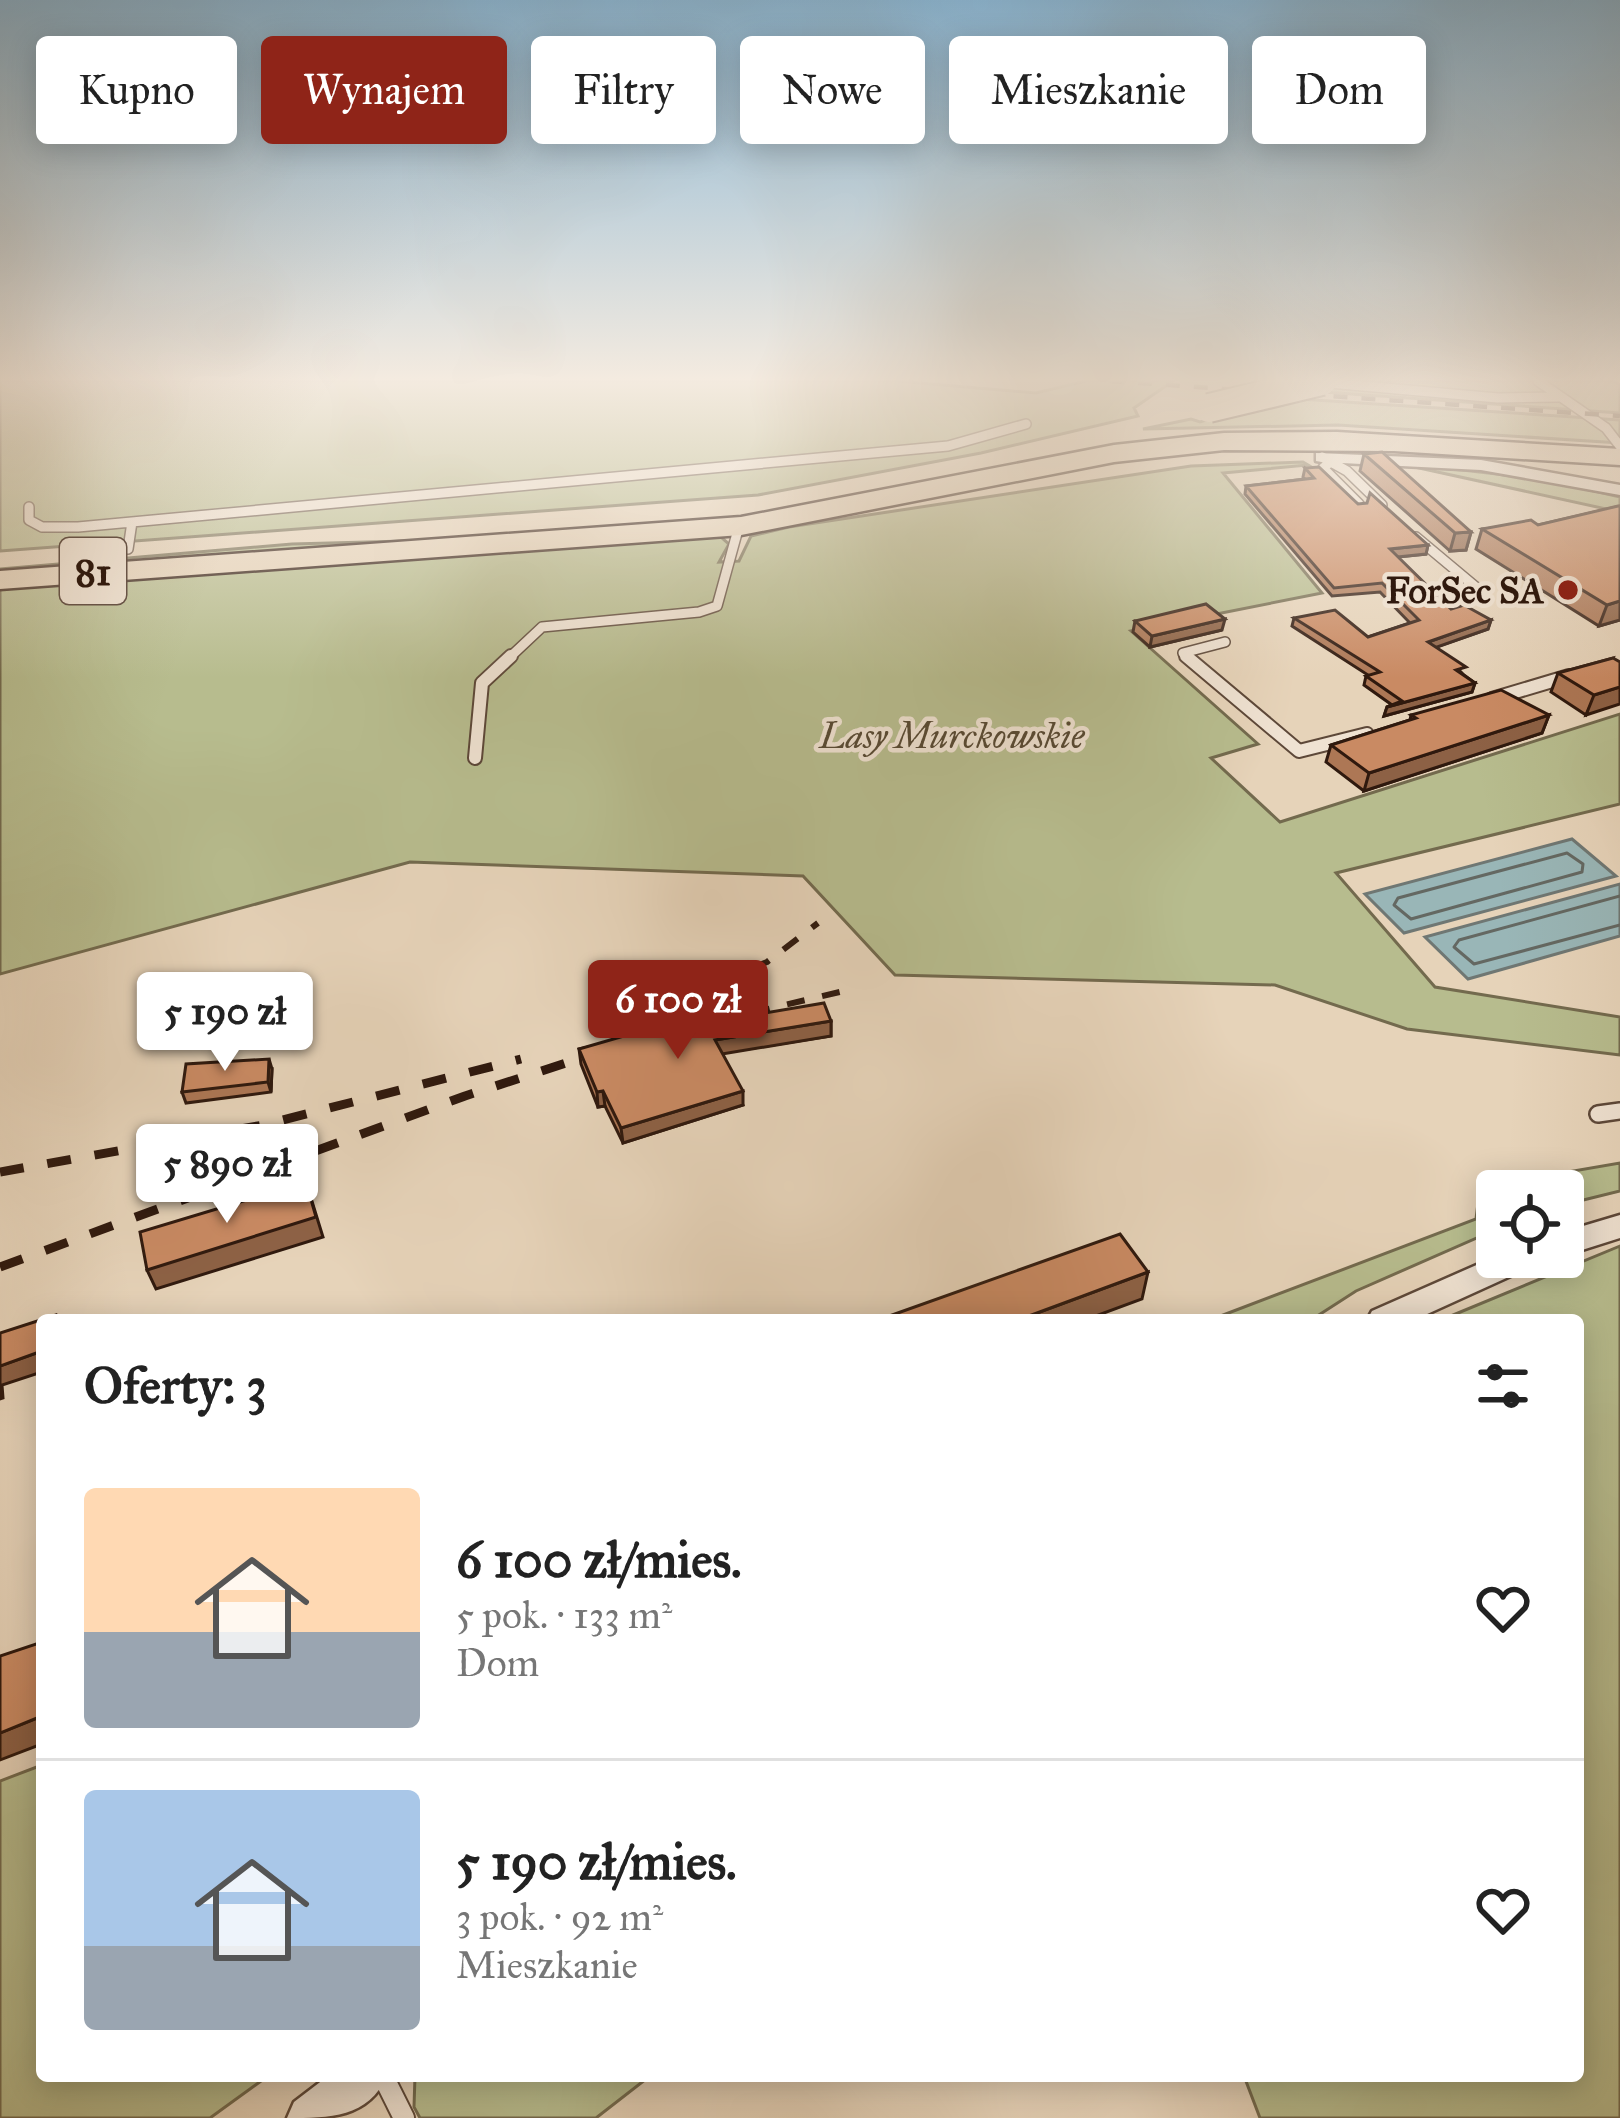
<!DOCTYPE html>
<html lang="pl">
<meta charset="utf-8">
<style>
:root{--surface:#fff;--page:#f2f2f2;--text:#222;--muted:#767676;--line:#e0e0e0;--accent:#8f2418}
body{margin:0;font-family:"IM FELL Great Primer",serif;background:var(--page);color:var(--text);height:100vh;display:flex;flex-direction:column;font-size:45px;white-space:nowrap}
*{box-sizing:border-box;margin:0}
p{font-size:39px;color:var(--muted)}
.icon{flex:none;width:66px;height:66px;fill:none;stroke:currentColor;stroke-width:2;stroke-linecap:round;stroke-linejoin:round}
.map{position:relative;flex:1;overflow:hidden}
.side{position:absolute;left:36px;top:1314px;width:1548px;height:768px;display:flex;flex-direction:column;background:var(--surface);border-radius:12px;box-shadow:0 6px 30px #0003}
.side>*{flex:none}
.guide{position:absolute;left:36px;top:36px;width:1548px;height:108px;display:flex;gap:24px}
.tools{position:absolute;left:1476px;top:1170px;display:grid;gap:24px}
.tools a{display:grid;place-items:center;width:108px;height:108px;border-radius:12px;background:var(--surface);box-shadow:0 6px 30px #0003;font-size:60px}
.price{position:absolute;translate:-50% -102px;padding:0 27px;border-radius:12px;background:#fff;color:#222;font-size:39px;line-height:78px;filter:drop-shadow(0 3px 6px #0008)}
.price::after{content:'';position:absolute;left:50%;top:72px;width:36px;height:27px;margin-left:-18px;background:inherit;clip-path:polygon(0 0,100% 0,50% 100%)}
.price.on{background:var(--accent);color:#fff}
ul{padding:0;list-style:none}
li{display:flex;align-items:center;gap:36px;height:300px;padding:0 48px}
li+li{border-top:3px solid var(--line)}
li span{display:grid;place-items:center;flex:none;width:336px;height:240px;border-radius:12px;color:#555}
li>.icon{margin-inline-start:auto}
span .icon{width:144px;height:144px;fill:#fffc;stroke-width:1}
li b{font-size:51px}
h2{display:flex;justify-content:space-between;align-items:center;height:144px;padding:0 48px;font-size:51px}
.chip{padding:0 42px;border-radius:12px;background:var(--surface);box-shadow:0 6px 30px #0003;font-size:42px;line-height:108px}
.chip.on{background:var(--accent);color:#fff}
.map>svg:first-child{display:block}
.green{fill:#b7bc8e;stroke:#736a4e;stroke-width:3}
.water{fill:#99b6b7;stroke:#6f7773;stroke-width:3}
.lines{fill:none;stroke-linecap:round;stroke-linejoin:round}
.shore{stroke:#646862;stroke-width:3}
.service-far3-casing{stroke:#5d4839;stroke-width:12}
.service-far2-casing{stroke:#5d4839;stroke-width:16}
.service-far1-casing{stroke:#5d4839;stroke-width:20}
.service-casing{stroke:#5d4839;stroke-width:24}
.minor-casing{stroke:#5d4839;stroke-width:5}
.primary-casing{stroke:#2f190e;stroke-width:5}
.service-far3{stroke:#efe2d2;stroke-width:9}
.service-far2{stroke:#efe2d2;stroke-width:12}
.service-far1{stroke:#efe2d2;stroke-width:15}
.service{stroke:#efe2d2;stroke-width:20}
.minor{fill:#efe2d2;fill-rule:evenodd}
.primary{fill:#e6d3b9;fill-rule:evenodd}
.rail-far2{stroke:#2f190e;stroke-width:4.5;stroke-dasharray:14 14;stroke-linecap:butt}
.rail-far1{stroke:#2f190e;stroke-width:6;stroke-dasharray:18 18;stroke-linecap:butt}
.rail{stroke:#2f190e;stroke-width:9;stroke-dasharray:24 24;stroke-linecap:butt}
.primary-bridge-casing{stroke:#2f190e;stroke-width:32;stroke-linecap:butt}
.primary-bridge{stroke:#e6d3b9;stroke-width:28}
.wall{fill:#ad7755;stroke:#2f190e;stroke-width:3}
.shaded-wall{fill:#8d6145;stroke:#2f190e;stroke-width:3}
.building{fill:#c98a63;stroke:#2f190e;stroke-width:3}
.poi-dot{fill:#8f2418;stroke:#efe2d2;stroke-width:4.5}
.labels{text-anchor:middle;stroke-width:9;stroke-linejoin:round;paint-order:stroke}
.far-poi-label{font-size:36px;font-weight:bold;fill:#2f190e;stroke:#efe2d2;text-anchor:end}
.far-park-label{font-size:36px;font-style:italic;fill:#584a34;stroke:#efe2d2}
.shield{fill:#efe2d2;stroke:#695549;stroke-width:3}
.shield-label{font-size:39px;font-weight:bold;fill:#2f190e}
</style>
<div class="map">
<svg width="1620" height="2118" viewBox="0 0 1620 2118">
<rect width="100%" height="100%" fill="#e6d3b9"/>
<filter id="stains"><feTurbulence type="fractalNoise" baseFrequency=".00167" numOctaves="4"/><feColorMatrix values="0 0 0 0 .2 0 0 0 0 .09 0 0 0 0 .02 0 0 0 .5 -.17"/></filter>
<radialGradient id="worn" r=".72"><stop offset=".6" stop-color="#630" stop-opacity="0"/><stop offset="1" stop-color="#630" stop-opacity=".3"/></radialGradient>
<path class="green" d="M0,381H897L1036,393L1086,381H1173L1134,408L1138,416L981,453L758,495L0,551Z
M1346,381H1614L1620,385V413L1309,391Z
M1284,398L1620,420V443L1338,425L1143,429L1191,419L1200,422Z
M1303,462L1308,465L1223,473L1322,593L1131,631L1258,744L1211,758L1280,822L1620,714V804L1336,873L1435,987L1620,1017V1055L1407,1029L1275,985L895,975L803,876L410,862L0,974V589L707,537H721L729,544L719,562L739,561L751,536L789,527L1191,466Z
M1410,466C1482,470 1550,480 1620,497V512Z
M403,541V543L0,574V569L292,544Z
M1620,1163V1191L1563,1205V1191H1497V1229L1356,1291L1311,1320H1210L1476,1219L1480,1187Z
M1620,1246V2118H1260L1244,2076H1578V1320H1441Z
M42,1765V2076H268L210,2118H0V1781Z
M415,2076H650L596,2118H420L414,2107Z"/>
<path class="water" d="M1572,839L1616,876L1404,933L1365,894Z
M1620,884V936L1468,979L1425,937Z"/>
<g class="lines">
<path class="shore" d="M1567,853L1583,864L1582,872L1411,919L1394,905L1398,898Z
M1620,896L1459,940L1454,947L1474,964L1620,925"/>
<defs>
<path id="service-far3" d="M1538,381L1606,428L1620,446
M1318,382L1498,398L1558,397
M1322,457L1347,471L1382,505
M1328,464L1323,468L1359,504
M29,507V520L42,527H78L948,446L1026,424
M1416,537L1477,588
M128,549L132,522
M508,659L542,627L699,612L717,606L739,526
M1190,659L1183,653L1225,642"/>
<path id="service-far2" d="M1186,656L1299,751L1367,734
M1492,699L1569,676
M475,758L482,683L511,656"/>
<path id="service-far1" d="M1598,1114L1620,1111"/>
<path id="service" d="M383,2076L404,2118"/>
<path id="minor" d="M1316,453L1481,460L1620,485V495L1481,470L1322,462L1316,461Z
M1620,1215V1238L1563,1256V1232Z
M1497,1256L1539,1257L1535,1265L1414,1320H1367L1372,1311Z
M328,2076H387C368,2118 330,2118 287,2118L294,2102Z"/>
<path id="primary" d="M1337,432L1620,449V465L1394,451L1224,450L1114,462L741,535L0,589V571L741,517L1114,445L1224,433Z"/>
</defs>
<use href="#service-far3" class="service-far3-casing"/>
<use href="#service-far2" class="service-far2-casing"/>
<use href="#service-far1" class="service-far1-casing"/>
<use href="#service" class="service-casing"/>
<use href="#minor" class="minor-casing"/>
<use href="#primary" class="primary-casing"/>
<use href="#service-far3" class="service-far3"/>
<use href="#service-far2" class="service-far2"/>
<use href="#service-far1" class="service-far1"/>
<use href="#service" class="service"/>
<use href="#minor" class="minor"/>
<use href="#primary" class="primary"/>
<path class="rail-far2" d="M1110,381L1620,416"/>
<path class="rail-far1" d="M652,1007L767,962L818,923
M717,1021L848,990"/>
<path class="rail" d="M673,1031L730,1018
M0,1172L263,1125L521,1059
M0,1267L465,1096L609,1049"/>
<defs>
<path id="primary-bridge" d="M1209,408L1322,381"/>
</defs>
<use href="#primary-bridge" class="primary-bridge-casing"/>
<use href="#primary-bridge" class="primary-bridge"/>
</g>
<path class="wall" d="M1364,454L1471,532L1466,550L1450,551L1360,471Z
M1305,468L1358,504L1428,545L1426,554L1397,557L1451,609L1491,620L1488,629L1436,647L1464,675L1475,683L1472,692L1384,716L1387,707L1392,705L1364,685L1366,676L1368,675L1292,626L1294,618L1368,637L1410,623L1380,592L1332,596L1245,494L1246,486L1305,479L1303,477Z
M1620,506V620L1599,626L1476,549L1482,529L1538,525Z
M1135,621L1222,630L1150,647L1133,632Z
M1613,658L1586,715L1551,692L1558,673Z
M1411,715H1549L1542,733L1364,791L1326,762L1331,745L1410,720Z
M831,1021V1036L722,1053L743,1105L623,1143L605,1106L598,1107L581,1064L579,1049L705,1023Z
M272,1069L271,1092L186,1103L182,1092Z"/>
<path class="shaded-wall" d="M1471,532L1466,550L1450,551L1455,533Z
M1428,545L1426,554L1388,558L1390,549Z
M1620,601V620L1599,626L1607,605Z
M1225,619L1222,630L1150,647L1152,636Z
M1491,620L1488,629L1426,651L1428,642Z
M1475,683L1472,692L1384,716L1387,707Z
M1620,687V704L1586,715L1594,695Z
M1549,715L1542,733L1364,791L1369,773Z
M831,1021V1036L716,1055L715,1040Z
M269,1059L272,1069L271,1092L268,1082Z
M603,1091L605,1106L598,1107L597,1092Z
M743,1091V1105L623,1143L621,1128Z
M306,1182L323,1237L156,1289L147,1270Z
M1148,1272L1142,1299L1085,1320H1018Z
M42,1351V1372L2,1385L3,1398L0,1399V1366Z
M42,1716V1744L0,1760V1733Z"/>
<path class="building" d="M1382,452L1471,532L1455,533L1364,454Z
M1319,467L1358,504L1367,503L1370,493L1428,545L1390,549L1451,609L1464,605L1491,620L1428,642L1466,667L1456,670L1475,683L1387,707L1402,701L1366,676L1380,672L1294,618L1335,610L1368,637L1419,620L1382,583L1334,588L1246,486L1314,478L1305,468Z
M1618,506H1620V601L1607,605L1482,529L1531,520L1538,525Z
M1206,604L1225,619L1152,636L1135,621Z
M1613,658L1620,662V687L1594,695L1558,673Z
M1501,690L1549,715L1369,773L1331,745L1416,718L1411,715Z
M824,1003L831,1021L715,1040L743,1091L621,1128L603,1091L597,1092L579,1049L700,1014L705,1023Z
M269,1059L268,1082L182,1092L186,1064Z
M306,1182L316,1217L147,1270L140,1232Z
M1120,1234L1148,1272L1018,1320H878Z
M56,1315L57,1320H42V1351L0,1366V1333Z
M42,1642V1716L0,1733V1656Z"/>
<linearGradient id="sky" x2="0" y2="1"><stop stop-color="#88b5d4"/><stop offset="0.56" stop-color="#f4ebe0"/><stop offset="1" stop-color="#f4ebe0" stop-opacity="0"/></linearGradient>
<rect width="1620" height="678" fill="url(#sky)"/>
<circle class="poi-dot" cx="1568" cy="590" r="12"/>
<g class="labels">
<g class="far-poi-label">
<text x="1544" y="603">ForSec SA</text>
</g>
<g class="far-park-label">
<text x="952" y="748">Lasy Murckowskie</text>
</g>
<rect class="shield" x="60" y="538" width="66" height="66" rx="9"/>
<g class="shield-label">
<text x="93" y="585">81</text>
</g>
</g>
<rect width="100%" height="100%" filter="url(#stains)"/>
<rect width="100%" height="100%" fill="url(#worn)"/>
</svg>
<div class="tools">
<a><svg class="icon" aria-label="locate" viewBox="0 0 24 24"><circle cx="12" cy="12" r="6"/><path d="M12 2v4M12 18v4M2 12h4M18 12h4"/></svg></a>
</div>
<b class="price on" style="left:678px;top:1062px">6 100 zł</b>
<b class="price" style="left:225px;top:1074px">5 190 zł</b>
<b class="price" style="left:227px;top:1226px">5 890 zł</b>
<div class="guide">
<a class="chip">Kupno</a>
<a class="chip on">Wynajem</a>
<a class="chip">Filtry</a>
<a class="chip">Nowe</a>
<a class="chip">Mieszkanie</a>
<a class="chip">Dom</a>
</div>
<section class="side">
<h2>Oferty: 3<svg class="icon" aria-label="filters" viewBox="0 0 24 24"><path d="M4 7h16M4 17h16"/><circle cx="9" cy="7" r="2"/><circle cx="15" cy="17" r="2"/></svg></h2>
<ul>
<li><span style="background:linear-gradient(#ffd9b3 60%,#9aa5b1 0)"><svg class="icon" aria-label="home" viewBox="0 0 24 24"><path d="M3 11l9-7 9 7M6 9v11h12V9"/></svg></span><div><b>6 100 zł/mies.</b><p>5 pok. · 133 m²</p><p>Dom</p></div><svg class="icon" aria-label="heart" viewBox="0 0 24 24"><path d="M12 20l-8-8c-3-5 5-10 8-4 3-6 11-1 8 4z"/></svg></li>
<li><span style="background:linear-gradient(#a9c7e8 65%,#9aa5b1 0)"><svg class="icon" aria-label="home" viewBox="0 0 24 24"><path d="M3 11l9-7 9 7M6 9v11h12V9"/></svg></span><div><b>5 190 zł/mies.</b><p>3 pok. · 92 m²</p><p>Mieszkanie</p></div><svg class="icon" aria-label="heart" viewBox="0 0 24 24"><path d="M12 20l-8-8c-3-5 5-10 8-4 3-6 11-1 8 4z"/></svg></li>
</ul>
</section>
</div>
